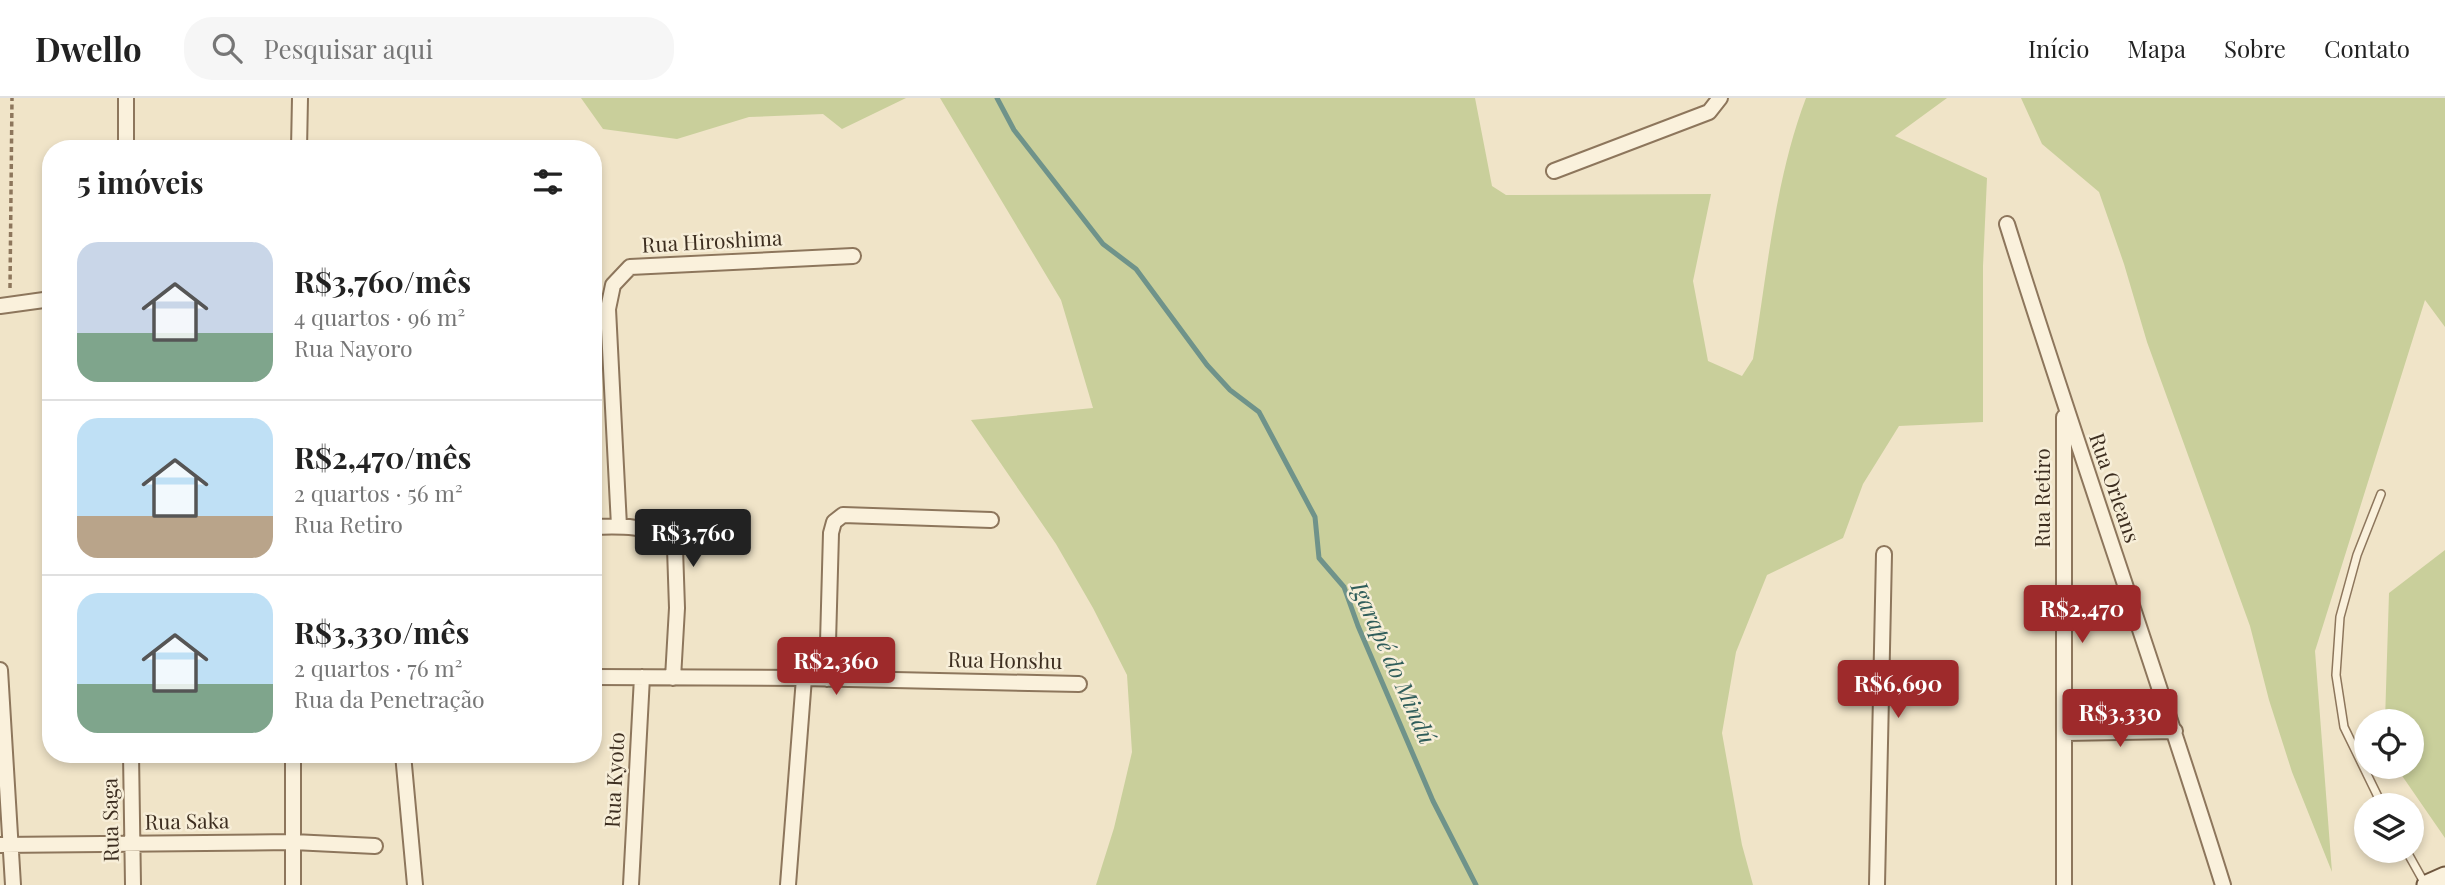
<!DOCTYPE html>
<html lang="pt">
<meta charset="utf-8">
<style>
:root{--surface:#fff;--page:#f6f6f6;--text:#222;--muted:#767676;--line:#e0e0e0;--accent:#9e2a2b}
body{margin:0;font-family:"Playfair Display",serif;background:var(--page);color:var(--text);height:100vh;display:flex;flex-direction:column;font-size:26px;white-space:nowrap}
*{box-sizing:border-box;margin:0}
p{font-size:23px;color:var(--muted)}
.icon{flex:none;width:38px;height:38px;fill:none;stroke:currentColor;stroke-width:2;stroke-linecap:round;stroke-linejoin:round}
.map{position:relative;flex:1;overflow:hidden}
.panel{position:absolute;left:42px;top:42px;width:560px;height:623px;display:flex;flex-direction:column;background:var(--surface);border-radius:28px;box-shadow:0 4px 10px #0003}
.panel>*{flex:none}
.fabs{position:absolute;left:2354px;top:611px;display:grid;gap:14px}
.fabs a{display:grid;place-items:center;width:70px;height:70px;border-radius:50%;background:var(--surface);box-shadow:0 4px 10px #0003;font-size:35px}
.price{position:absolute;translate:-50% -60px;padding:0 16px;border-radius:7px;background:var(--accent);color:#fff;font-size:23px;line-height:46px;filter:drop-shadow(0 2px 4px #0008)}
.price::after{content:'';position:absolute;left:50%;top:42px;width:21px;height:16px;margin-left:-10px;background:inherit;clip-path:polygon(0 0,100% 0,50% 100%)}
.price.current{background:#222;color:#fff}
ul{padding:0;list-style:none}
li{display:flex;align-items:center;gap:21px;height:175px;padding:0 35px}
li+li{border-top:2px solid var(--line)}
li span{display:grid;place-items:center;flex:none;width:196px;height:140px;border-radius:21px;color:#555}
li>.icon{margin-inline-start:auto}
span .icon{width:84px;height:84px;fill:#fffc;stroke-width:1}
li b{font-size:30px}
h2{display:flex;justify-content:space-between;align-items:center;height:84px;padding:0 35px;font-size:30px}
header{display:flex;align-items:center;gap:42px;box-sizing:border-box;height:98px;padding:0 35px;background:var(--surface);border-bottom:2px solid var(--line)}
header strong{font-size:33px}
nav{display:flex;gap:38px;margin-inline-start:auto;font-size:24px}
.search{width:490px;height:63px;background:var(--page);display:flex;align-items:center;gap:18px;box-sizing:border-box;padding:0 24px;border-radius:28px;color:var(--muted);font-size:26px}
.map>svg:first-child{display:block}
.green{fill:#c9cf9b}
.lines{fill:none;stroke-linecap:round;stroke-linejoin:round}
.stream{stroke:#6f938a;stroke-width:5}
.lane-casing{stroke:#8d765c;stroke-width:10}
.street-casing{stroke:#8d765c;stroke-width:18}
.secondary-casing{stroke:#6f573f;stroke-width:23}
.path{stroke:#8d765c;stroke-width:3.5;stroke-dasharray:5 3.5;stroke-linecap:butt}
.lane{stroke:#faf1dc;stroke-width:7}
.street{stroke:#faf1dc;stroke-width:14}
.secondary{stroke:#faf1dc;stroke-width:19}
.labels{text-anchor:middle;stroke-width:5;stroke-linejoin:round;paint-order:stroke}
.street-label{font-size:21px;fill:#3d2e20;stroke:#f7eed8}
.water-label{font-size:23px;font-style:italic;fill:#2f5d5a;stroke:#f7eed8}
</style>
<header>
<strong>Dwello</strong>
<div class="search"><svg class="icon" aria-label="search" viewBox="0 0 24 24"><circle cx="10" cy="10" r="6"/><path d="M15 15l6 6"/></svg>Pesquisar aqui</div>
<nav><a>Início</a><a>Mapa</a><a>Sobre</a><a>Contato</a></nav>
</header>
<div class="map">
<svg width="2445" height="787" viewBox="0 0 2445 787">
<rect width="100%" height="100%" fill="#f0e4c8"/>
<path class="green" d="M581,0H906L842,31L823,16L749,19L677,41L603,31Z
M940,0H1475L1492,88L1506,97L1711,96L1693,183L1708,263L1742,278L1753,261C1767,176 1775,81 1806,0H1947L1895,38L1987,80L1983,168V324L1899,328L1863,386L1843,440L1767,477L1736,554L1722,635L1742,747L1753,787H1096L1114,730L1132,654L1127,577L1093,510L1056,446L971,322L1093,310L1061,202Z
M2021,0H2445V229L2425,202L2315,553L2332,774L2292,674L2269,602L2250,528L2147,244L2124,166L2099,94L2042,46Z
M2445,452V740L2396,669L2412,668V623H2385L2389,495Z"/>
<g class="lines">
<path class="stream" d="M997,0L1014,32L1103,146L1136,171L1207,267L1230,292L1259,314L1315,419L1319,460L1344,489L1358,528L1433,703L1476,787"/>
<defs>
<path id="lane" d="M2381,396L2357,457L2340,519L2336,577L2344,629L2382,707
M2406,752L2425,786"/>
<path id="street" d="M126,51V0
M299,51L300,0
M1554,73L1709,14L1720,0
M2007,126C2076,347 2154,566 2223,787
M0,208L51,201
M2064,319V787
M619,428L608,211L613,187L630,169L853,158
M593,429C620,428 649,427 672,443L675,450L677,510L673,580
M0,572L13,787
M593,579L804,580L1079,586
M827,581L831,435L834,424L843,417L991,422
M2064,635L2175,633
M131,656L133,787
M293,656V787
M403,656L415,787
M0,747L293,744L375,748
M631,787L642,579
M788,787L804,580
M1877,787L1884,456"/>
<path id="secondary" d="M2427,787L2445,779"/>
</defs>
<use href="#lane" class="lane-casing"/>
<use href="#street" class="street-casing"/>
<use href="#secondary" class="secondary-casing"/>
<path class="path" d="M10,190L12,0"/>
<use href="#lane" class="lane"/>
<use href="#street" class="street"/>
<use href="#secondary" class="secondary"/>
</g>
<g class="labels">
<g class="street-label">
<text transform="translate(712 144) rotate(-3)" y="7">Rua Hiroshima</text>
<text transform="translate(2114 390) rotate(71)" y="7">Rua Orleans</text>
<text transform="translate(2043 400) rotate(-90)" y="7">Rua Retiro</text>
<text transform="translate(1005 563) rotate(1)" y="7">Rua Honshu</text>
<text transform="translate(615 682) rotate(-87)" y="7">Rua Kyoto</text>
<text transform="translate(111 722) rotate(-91)" y="7">Rua Saga</text>
<text transform="translate(187 724) rotate(-1)" y="7">Rua Saka</text>
</g>
<g class="water-label">
<text transform="translate(1393 565) rotate(66)" y="8">Igarapé do Mindú</text>
</g>
</g>
</svg>
<div class="fabs">
<a><svg class="icon" aria-label="locate" viewBox="0 0 24 24"><circle cx="12" cy="12" r="6"/><path d="M12 2v4M12 18v4M2 12h4M18 12h4"/></svg></a>
<a><svg class="icon" aria-label="layers" viewBox="0 0 24 24"><path d="M12 4l9 5-9 5-9-5zM3 14l9 5 9-5"/></svg></a>
</div>
<b class="price current" style="left:693px;top:471px">R$3,760</b>
<b class="price" style="left:2082px;top:547px">R$2,470</b>
<b class="price" style="left:836px;top:599px">R$2,360</b>
<b class="price" style="left:1898px;top:622px">R$6,690</b>
<b class="price" style="left:2120px;top:651px">R$3,330</b>
<section class="panel">
<h2>5 imóveis<svg class="icon" aria-label="filters" viewBox="0 0 24 24"><path d="M4 7h16M4 17h16"/><circle cx="9" cy="7" r="2"/><circle cx="15" cy="17" r="2"/></svg></h2>
<ul>
<li><span style="background:linear-gradient(#c9d6e8 65%,#7fa58c 0)"><svg class="icon" aria-label="home" viewBox="0 0 24 24"><path d="M3 11l9-7 9 7M6 9v11h12V9"/></svg></span><div><b>R$3,760/mês</b><p>4 quartos · 96 m²</p><p>Rua Nayoro</p></div></li>
<li><span style="background:linear-gradient(#bfe0f5 70%,#b9a48a 0)"><svg class="icon" aria-label="home" viewBox="0 0 24 24"><path d="M3 11l9-7 9 7M6 9v11h12V9"/></svg></span><div><b>R$2,470/mês</b><p>2 quartos · 56 m²</p><p>Rua Retiro</p></div></li>
<li><span style="background:linear-gradient(#bfe0f5 65%,#7fa58c 0)"><svg class="icon" aria-label="home" viewBox="0 0 24 24"><path d="M3 11l9-7 9 7M6 9v11h12V9"/></svg></span><div><b>R$3,330/mês</b><p>2 quartos · 76 m²</p><p>Rua da Penetração</p></div></li>
</ul>
</section>
</div>
